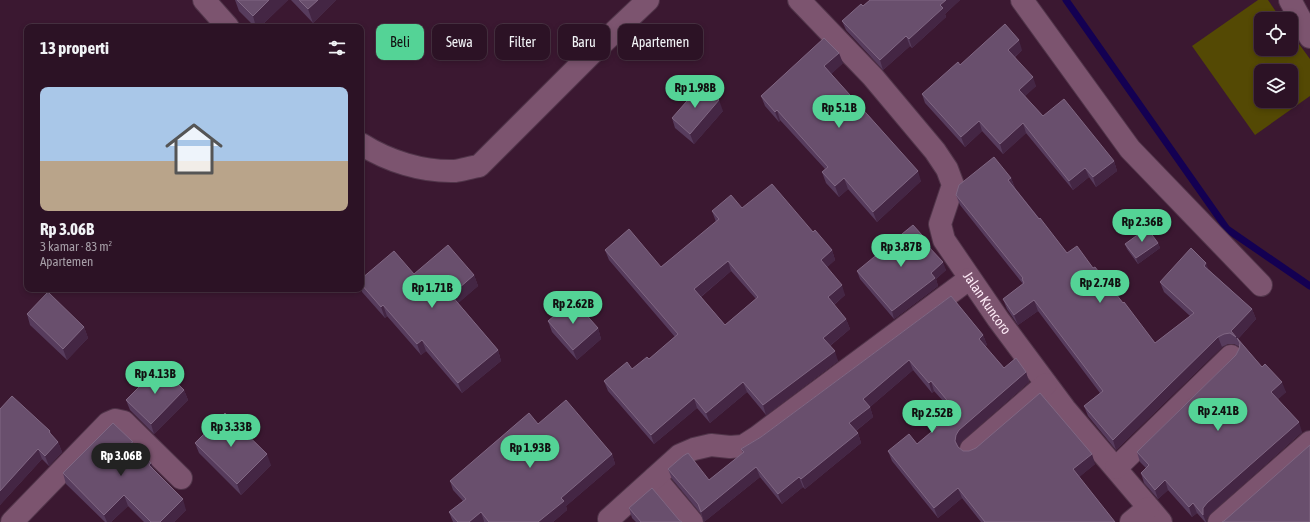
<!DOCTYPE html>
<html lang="id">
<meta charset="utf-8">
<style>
:root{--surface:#2c1225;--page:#382032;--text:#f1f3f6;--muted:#a69ea7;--line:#483242;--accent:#54d396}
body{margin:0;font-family:"Asap Condensed",sans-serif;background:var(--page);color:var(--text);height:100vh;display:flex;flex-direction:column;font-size:15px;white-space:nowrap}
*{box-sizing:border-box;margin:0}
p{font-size:13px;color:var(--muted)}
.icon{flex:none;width:22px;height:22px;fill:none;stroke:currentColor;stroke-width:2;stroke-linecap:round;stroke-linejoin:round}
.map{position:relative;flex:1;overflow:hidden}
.drawer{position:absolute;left:24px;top:24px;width:340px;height:268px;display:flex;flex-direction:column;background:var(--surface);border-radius:8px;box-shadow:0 2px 6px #0003,0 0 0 1px var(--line)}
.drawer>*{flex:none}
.top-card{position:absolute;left:376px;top:24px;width:380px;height:36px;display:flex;gap:8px}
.buttons{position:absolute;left:1254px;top:12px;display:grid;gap:8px}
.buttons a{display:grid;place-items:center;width:44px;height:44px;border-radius:8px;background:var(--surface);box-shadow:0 2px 6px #0003,0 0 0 1px var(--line);font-size:20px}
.price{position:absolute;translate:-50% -34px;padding:0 9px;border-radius:14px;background:var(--accent);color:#111;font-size:13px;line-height:26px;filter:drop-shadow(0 1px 2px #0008)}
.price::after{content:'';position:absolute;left:50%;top:24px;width:12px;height:9px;margin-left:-6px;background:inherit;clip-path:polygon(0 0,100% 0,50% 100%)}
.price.on{background:#222;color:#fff}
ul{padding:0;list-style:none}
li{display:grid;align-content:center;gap:8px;height:212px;padding:0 16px}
li span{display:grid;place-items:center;height:124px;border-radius:8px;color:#555}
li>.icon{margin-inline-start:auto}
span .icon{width:72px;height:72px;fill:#fffc;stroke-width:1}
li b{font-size:17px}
h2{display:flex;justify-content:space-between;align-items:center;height:48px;padding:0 16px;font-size:17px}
.chip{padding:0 14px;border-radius:8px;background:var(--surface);box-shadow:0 2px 6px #0003,0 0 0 1px var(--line);font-size:14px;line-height:36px}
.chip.on{background:var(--accent);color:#111}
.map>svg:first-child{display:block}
.green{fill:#544904;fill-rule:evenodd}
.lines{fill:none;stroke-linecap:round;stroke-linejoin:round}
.stream{stroke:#140052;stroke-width:7}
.minor-casing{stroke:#51354a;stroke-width:24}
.minor{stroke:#7c546f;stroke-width:22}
.wall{fill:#573c5d;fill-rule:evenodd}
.shaded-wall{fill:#442644}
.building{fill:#694f6d;stroke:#806783;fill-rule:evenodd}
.labels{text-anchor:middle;stroke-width:4;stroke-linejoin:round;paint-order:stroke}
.street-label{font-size:14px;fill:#feebf7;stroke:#300f27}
</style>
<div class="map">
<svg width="1310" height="522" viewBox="0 0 1310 522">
<rect width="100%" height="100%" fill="#3b1831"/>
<path class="green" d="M1258,0H1268L1281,19H1261V49H1291V33L1310,59V96L1255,135L1192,46ZM1261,71H1291V101H1261Z"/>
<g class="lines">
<path class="stream" d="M1066,0L1227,229L1310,286"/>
<defs>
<g id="minor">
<path d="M204,0L228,27"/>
<path id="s1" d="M799,0L873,77L935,151L947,169L953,185L940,224L944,240L998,319L1065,409L1161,522"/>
<path d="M1022,0L1130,149L1261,285"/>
<path d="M1290,0L1310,37"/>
<path d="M361,144C388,161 422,172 455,171C463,170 471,167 479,166L591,54L648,0"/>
<path d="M971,449L1046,384"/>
<path d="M1116,468L1231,356"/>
<path d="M655,478L692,522"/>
<path d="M609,519L680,455L694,449L711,445L730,447L743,446L757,437L969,279"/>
<path d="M12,522L108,423L115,420L124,422L181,478"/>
<path d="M1131,522L1148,508"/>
<path d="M1219,522L1310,442"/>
</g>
</defs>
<use href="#minor" class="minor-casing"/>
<use href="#minor" class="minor"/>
</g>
<path class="wall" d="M235,0H288L260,27H255L239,11Z
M291,0H336L313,23Z
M870,0H960L945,14L946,17L912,48L910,46L883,70L846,30L842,21L863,6Z
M1022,50L1015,57L1036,86L1025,96L1043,116L1114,161L1117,171L1096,187L1089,177L1073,190L1026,133L1003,154L982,131L965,147L925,103L922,94L960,65Z
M843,63L831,74L921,181L877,222L848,189L839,197L826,183L822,172L825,169L780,120L779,122L765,106L761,96Z
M723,111L694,144L675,128L672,118Z
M1011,178L1015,188L1067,253L1093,268L1155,343L1190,316L1164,292L1160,282L1209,270L1252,309L1256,319L1238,339L1262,367L1286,392L1278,399L1302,432L1211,513L1207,518V522H1205L1197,513L1192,517L1168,490L1158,499L1144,483L1141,473L1146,468L1140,462L1137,452L1236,355L1240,347L1234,344H1228L1222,347L1116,450L1088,416L1084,406L1100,393L1038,311L1018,325L1007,309L1003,299L1023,284L960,205L956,195Z
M742,208L813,232L832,250L835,260L827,267L845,295L834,305L846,319L850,329L830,346L838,361L766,415L747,392L710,423L697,408L654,444L608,391L604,381L632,369L649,359L675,337L609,260L605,250L661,267L716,222L712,211ZM731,271L756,299L725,325L701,297Z
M1158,243L1160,248L1138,264L1127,249L1125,244Z
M933,252L946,270L936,279L938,286L894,319L860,279L857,271Z
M414,274L474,275L478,286L458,303L498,350L501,361L462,393L426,351L421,355L387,316L385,318L362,292L361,288V279Z
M951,296L983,335L987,345L985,346L1004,368L1026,372L1029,382L963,440L959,445V448L963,451L1095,464L1079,477L1115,522H981L962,498L938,518L892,461L888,451L917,444L954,413L934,391L932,393L913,370L870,407L873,417L856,431L858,433L861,443L805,489L803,487L782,504L760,477L704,522L701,514L672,479L668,469L709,480L743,453L741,449L761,437Z
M27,314L84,327L88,338L67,360L30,325Z
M548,321L598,328L601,339L577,360L552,332Z
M184,390L188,400L154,434L130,410L126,400Z
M0,409L50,431L51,434L58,442L62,452L49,466L42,459L0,505Z
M538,424L612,454L615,464L566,506L567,510L553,522H484V521L483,522H453L449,512L463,501L453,490L450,481Z
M133,442L135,447L186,510L174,522H144L128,506L111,522H105L66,484L63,473Z
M195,443L271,465L241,495L199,453Z
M629,508L679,520L682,522H636L632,518Z"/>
<path class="shaded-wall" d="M269,0H288L260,27H256L253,16Z
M318,0H336L313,23L308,9Z
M946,0H960L945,14L946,17L912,48L909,39L940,5Z
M906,36L910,46L883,70L880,60Z
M1019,40L1022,50L1012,59L1008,50Z
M839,53L843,63L828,77L824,66Z
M1033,77L1036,86L1022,99L1019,90Z
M719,100L723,111L694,144L690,134Z
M777,110L780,120L779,122L775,112Z
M979,121L982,131L965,147L961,137Z
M1023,123L1026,133L1003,154L1000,144Z
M1114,161L1117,171L1096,187L1093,177Z
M1085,168L1089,177L1073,190L1069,181Z
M918,171L921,181L877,222L873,212Z
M844,178L848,189L839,197L835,186Z
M1011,178L1015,189L1008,180Z
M1158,243L1160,248L1138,264L1136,258Z
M930,244L933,252L931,254L928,246Z
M832,250L835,260L824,270L821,260Z
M728,261L731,271L698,299L694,289Z
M943,262L946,270L936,279L938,286L894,319L892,311Z
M1206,263L1210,273L1204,266Z
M474,275L478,286L455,306L451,295Z
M842,285L845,295L831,307L828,297Z
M1034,300L1038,311L1018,325L1014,315Z
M383,305L387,316L385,318L381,307Z
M1252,309L1256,319L1237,340L1236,337L1231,331Z
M846,319L850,329L827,348L823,338Z
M84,327L88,338L67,360L63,349Z
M598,328L601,339L577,360L573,350Z
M983,335L987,345L982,349L979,339Z
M1218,337L1222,347L1116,450L1113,440Z
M422,340L426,351L421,355L417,344Z
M498,350L501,361L462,393L458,383Z
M835,351L838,361L766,415L763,405Z
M909,360L913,370L870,407L873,417L853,433L849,423L863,399Z
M1026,372L1029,382L963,440L959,445V451L955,441L956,435L959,430Z
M931,381L934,391L932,393L929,383Z
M743,382L747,392L710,423L706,413Z
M1282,382L1286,392L1275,402L1271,392Z
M184,390L188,400L154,434L151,424Z
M694,398L697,408L654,444L651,435Z
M1299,422L1302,432L1211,513L1207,518V522H1206L1203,515V508L1207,503Z
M858,433L861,443L805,489L801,479Z
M58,442L62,452L49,466L45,456Z
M38,449L42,459L0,505V491Z
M267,454L271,465L241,495L237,484Z
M612,454L615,464L566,506L567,510L553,522H538L561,498Z
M1092,454L1095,464L1077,479L1073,469Z
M151,463L155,473L149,465Z
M756,467L760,477L704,522L701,512Z
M799,477L803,487L782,504L778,494Z
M1165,480L1168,490L1158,499L1155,490Z
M958,488L962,498L938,518L934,508Z
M124,495L128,506L111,522H107L104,515Z
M183,499L186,510L174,522H160Z
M1193,503L1197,513L1192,517L1189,507Z
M481,512L484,521L483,522H469Z"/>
<path class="building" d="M237,0H269L253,16Z
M299,0H318L308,9Z
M870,0H946L940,5L943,8L909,39L906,36L880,60L842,21L861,4L863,6Z
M1005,24L1019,40L1008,50L1033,77L1019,90L1043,116L1064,99L1114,161L1093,177L1085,168L1069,181L1023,123L1000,144L979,121L961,137L922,94L958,62L960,65Z
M824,38L839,53L824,66L918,171L873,212L844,178L835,186L822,172L828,167L777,110L775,112L761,96Z
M701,85L719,100L690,134L672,118Z
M994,157L1011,178L1008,180L1039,219L1040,218L1067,253L1077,246L1093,268L1095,267L1123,303L1124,302L1155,343L1194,313L1160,282L1191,248L1206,263L1204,266L1252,309L1231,331L1236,337L1230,333L1224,334L1218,337L1113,440L1084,406L1103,391L1034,300L1014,315L1003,299L1024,283L1022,279L1023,278L956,195L959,185Z
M772,184L813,232L815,230L832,250L821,260L842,285L828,297L846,319L823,338L835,351L763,405L743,382L706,413L694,398L651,435L604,381L627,362L632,369L647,357L649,359L678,334L605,250L629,229L661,267L719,219L712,211L731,195L742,208ZM728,261L758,297L725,325L694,289Z
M913,225L930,244L928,246L943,262L931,273L935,278L892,311L857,271Z
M1147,228L1158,243L1136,258L1125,244Z
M448,245L474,275L451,295L498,350L458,383L422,340L417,344L383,305L381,307L361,284V279L394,251L414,274Z
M48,292L84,327L63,349L27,314Z
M951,296L983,335L979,339L1004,368L1016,358L1026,372L959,430L956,435L955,441L958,447L963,451H969L976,448L1040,393L1092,454L1073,469L1115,522H985L958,488L934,508L888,451L909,434L917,444L956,411L931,381L929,383L909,360L863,399L870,407L849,423L858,433L801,479L799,477L778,494L756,467L701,512L698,504L668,469L683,456L688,453L709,480L744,452L741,449L761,437Z
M573,300L598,328L573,350L548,321Z
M1237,338L1262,367L1265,364L1282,382L1271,392L1299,422L1207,503L1203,508V515L1193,503L1189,507L1165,480L1155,490L1141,473L1149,465L1137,452L1236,355L1239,349L1240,343Z
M160,366L184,390L151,424L126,400Z
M12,396L50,431L49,432L58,442L45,456L38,449L0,491V409Z
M566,400L612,454L561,498L564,501L538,522H489L481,512L469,522H458L449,512L466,499L450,481L529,413L538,424Z
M225,413L267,454L237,484L195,443Z
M113,423L133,442L131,443L151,463L149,465L183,499L160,522H151L124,495L104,515L63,473Z
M1310,445V522H1222L1224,521Z
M652,488L679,520L682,522H641L629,508Z"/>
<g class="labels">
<g class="street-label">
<text dy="5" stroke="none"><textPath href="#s1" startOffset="376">Jalan Kuncoro</textPath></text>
</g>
</g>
</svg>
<div class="buttons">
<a><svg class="icon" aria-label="locate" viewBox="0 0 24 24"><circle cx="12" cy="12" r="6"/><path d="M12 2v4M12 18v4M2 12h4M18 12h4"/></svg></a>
<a><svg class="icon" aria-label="layers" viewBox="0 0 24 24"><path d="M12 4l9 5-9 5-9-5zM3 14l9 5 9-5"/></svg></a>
</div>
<b class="price" style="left:695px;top:109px">Rp 1.98B</b>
<b class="price" style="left:839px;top:129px">Rp 5.1B</b>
<b class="price" style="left:1142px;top:243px">Rp 2.36B</b>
<b class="price" style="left:901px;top:268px">Rp 3.87B</b>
<b class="price" style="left:1100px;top:304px">Rp 2.74B</b>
<b class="price" style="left:432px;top:309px">Rp 1.71B</b>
<b class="price" style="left:573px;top:325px">Rp 2.62B</b>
<b class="price" style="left:155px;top:395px">Rp 4.13B</b>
<b class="price" style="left:1218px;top:432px">Rp 2.41B</b>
<b class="price" style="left:932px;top:434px">Rp 2.52B</b>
<b class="price" style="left:231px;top:448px">Rp 3.33B</b>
<b class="price" style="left:530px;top:469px">Rp 1.93B</b>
<b class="price on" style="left:121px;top:477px">Rp 3.06B</b>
<div class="top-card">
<a class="chip on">Beli</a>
<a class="chip">Sewa</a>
<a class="chip">Filter</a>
<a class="chip">Baru</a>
<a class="chip">Apartemen</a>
</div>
<section class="drawer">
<h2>13 properti<svg class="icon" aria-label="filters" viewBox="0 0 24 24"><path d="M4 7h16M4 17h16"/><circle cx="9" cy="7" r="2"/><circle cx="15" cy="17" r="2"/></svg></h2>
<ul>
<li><span style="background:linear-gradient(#a9c7e8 60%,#b9a48a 0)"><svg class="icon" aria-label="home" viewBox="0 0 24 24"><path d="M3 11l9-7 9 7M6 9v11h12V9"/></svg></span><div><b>Rp 3.06B</b><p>3 kamar · 83 m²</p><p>Apartemen</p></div></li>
</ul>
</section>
</div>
